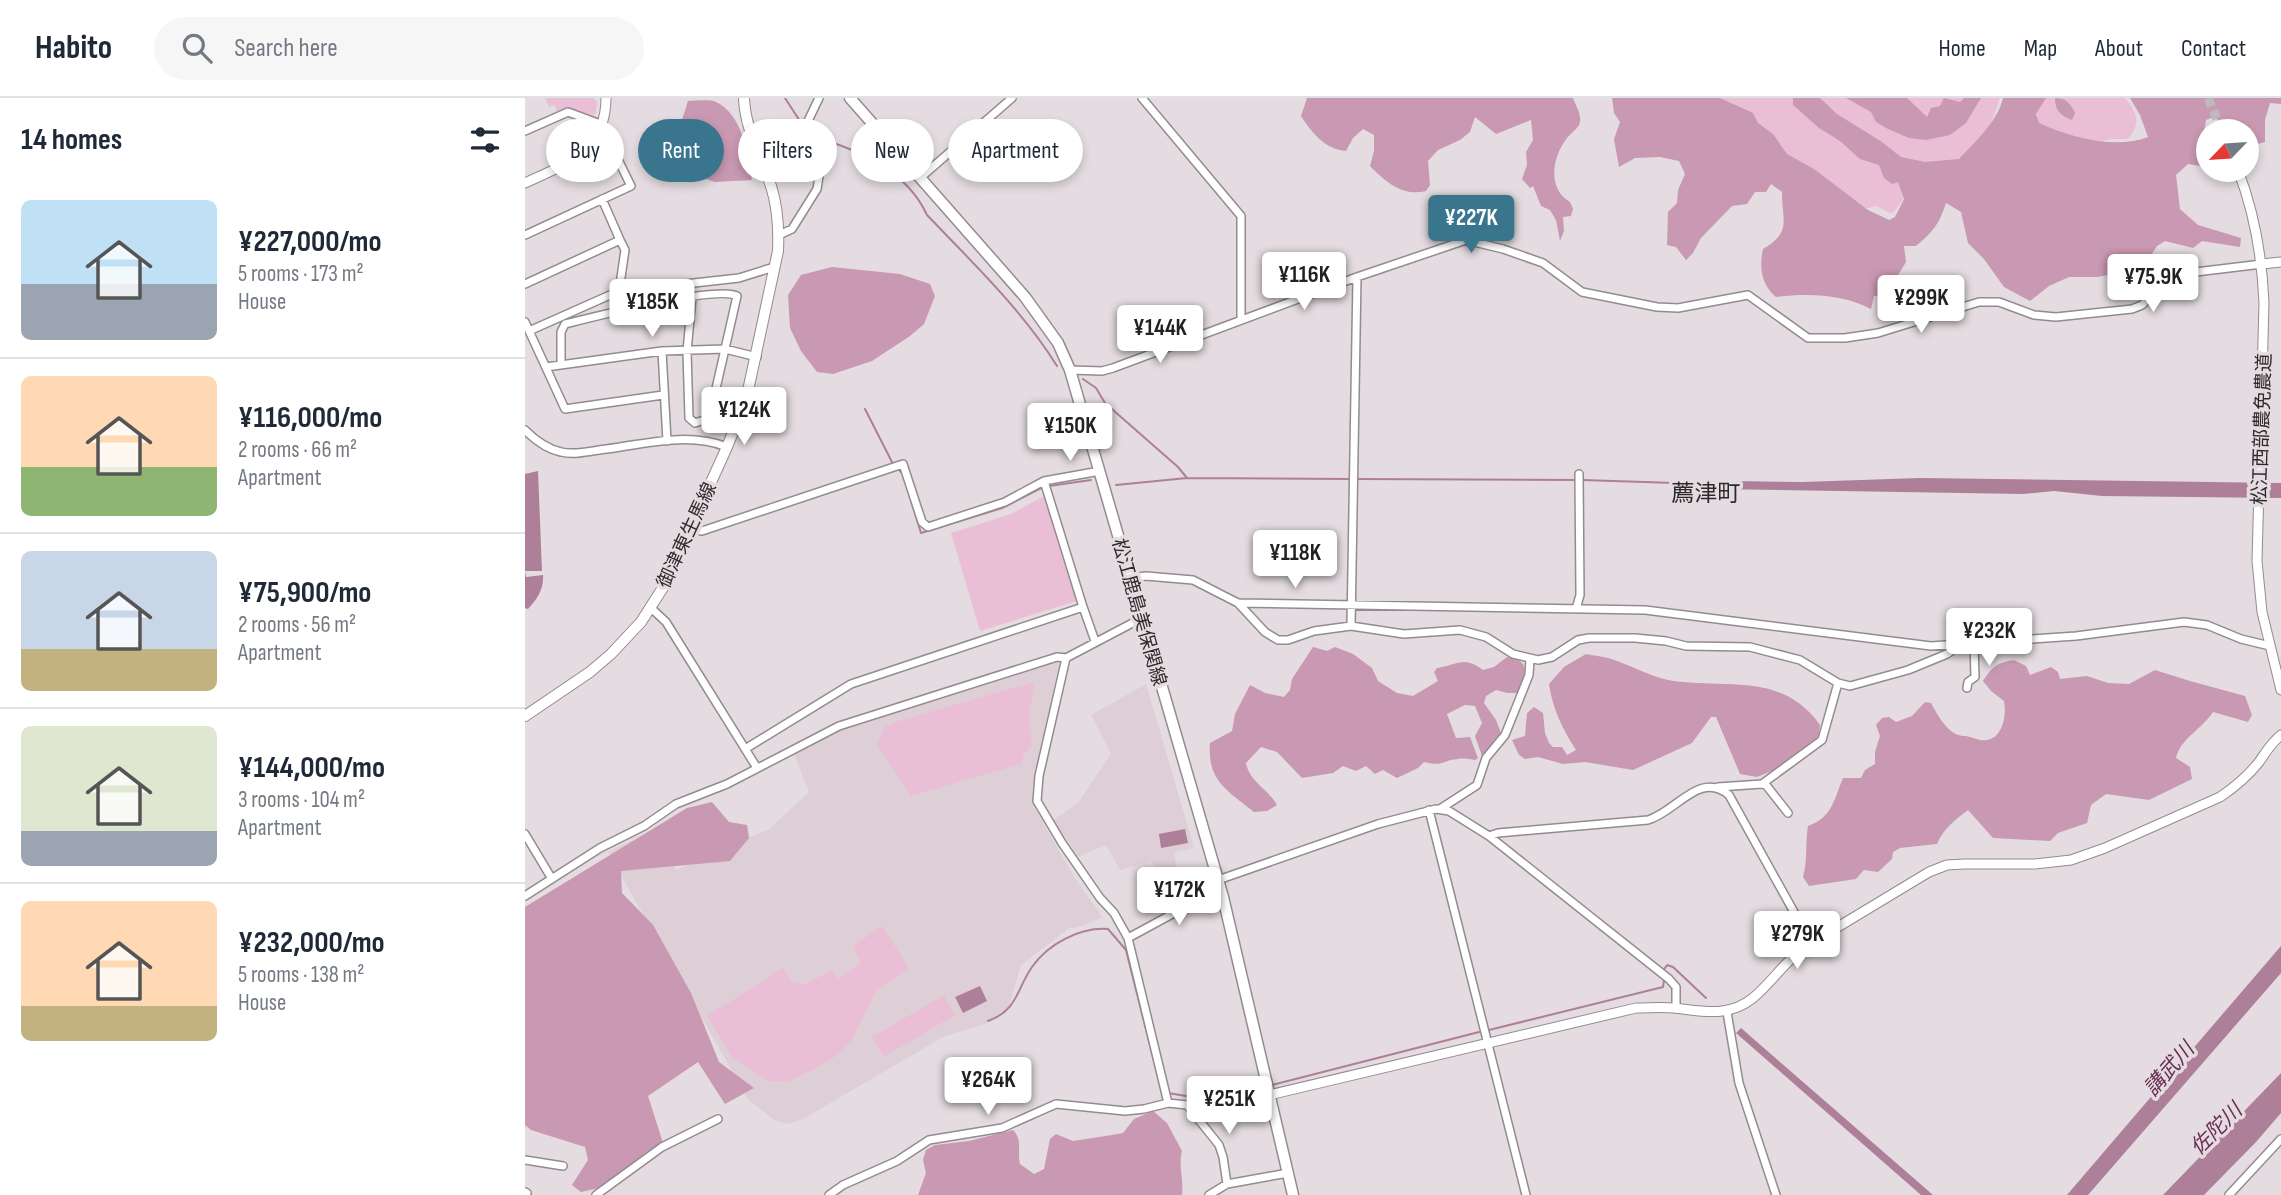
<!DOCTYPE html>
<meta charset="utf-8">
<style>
:root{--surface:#fff;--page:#f6f6f7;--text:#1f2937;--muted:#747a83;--line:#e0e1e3;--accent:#39768d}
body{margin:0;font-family:"Sofia Sans Condensed","Noto Sans JP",sans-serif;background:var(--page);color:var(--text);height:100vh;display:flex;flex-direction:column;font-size:26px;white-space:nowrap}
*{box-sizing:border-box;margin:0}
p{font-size:23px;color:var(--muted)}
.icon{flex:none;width:38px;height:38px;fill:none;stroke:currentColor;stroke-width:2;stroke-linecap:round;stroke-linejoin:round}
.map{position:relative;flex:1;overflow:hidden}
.sheet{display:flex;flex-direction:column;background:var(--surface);width:525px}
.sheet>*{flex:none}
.banner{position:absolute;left:21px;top:21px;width:665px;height:63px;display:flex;gap:14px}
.needle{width:46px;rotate:245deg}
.buttons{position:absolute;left:1671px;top:21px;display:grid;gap:14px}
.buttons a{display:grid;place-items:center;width:63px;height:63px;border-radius:50%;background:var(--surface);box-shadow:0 4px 10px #0003;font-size:35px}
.price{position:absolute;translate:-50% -60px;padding:0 16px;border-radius:7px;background:#fff;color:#222;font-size:23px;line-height:46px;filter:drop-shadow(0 2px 4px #0008)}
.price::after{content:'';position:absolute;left:50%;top:42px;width:21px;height:16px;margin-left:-10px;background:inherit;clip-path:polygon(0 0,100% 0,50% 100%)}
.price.on{background:var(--accent);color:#fff}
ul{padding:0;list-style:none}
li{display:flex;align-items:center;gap:21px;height:175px;padding:0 21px}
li+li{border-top:2px solid var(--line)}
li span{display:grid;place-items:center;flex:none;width:196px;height:140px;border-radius:10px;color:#555}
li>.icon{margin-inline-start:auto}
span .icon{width:84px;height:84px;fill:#fffc;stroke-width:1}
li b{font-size:30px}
h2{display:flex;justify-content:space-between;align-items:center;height:84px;padding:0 21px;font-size:30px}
.pill{padding:0 24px;border-radius:32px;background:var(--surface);box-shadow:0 4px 10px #0003;font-size:24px;line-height:63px}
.pill.on{background:var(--accent);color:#fff}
header{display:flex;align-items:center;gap:42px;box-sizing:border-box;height:98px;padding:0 35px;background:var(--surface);border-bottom:2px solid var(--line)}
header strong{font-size:33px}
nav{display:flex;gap:38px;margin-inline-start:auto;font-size:24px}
.search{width:490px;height:63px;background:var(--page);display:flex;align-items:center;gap:18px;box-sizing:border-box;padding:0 24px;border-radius:38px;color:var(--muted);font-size:26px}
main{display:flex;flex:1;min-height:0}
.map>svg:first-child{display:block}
.built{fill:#decfd7}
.green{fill:#eabfd6}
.forest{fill:#c998b2}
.water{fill:#ae7f99}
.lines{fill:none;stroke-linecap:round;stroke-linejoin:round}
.stream{stroke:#ae7f99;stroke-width:2}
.tertiary-tunnel{stroke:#bfb8bc;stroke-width:9;stroke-dasharray:9 4.5;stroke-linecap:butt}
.minor-casing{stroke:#938b8f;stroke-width:10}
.tertiary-casing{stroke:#938b8f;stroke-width:11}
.secondary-casing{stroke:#938b8f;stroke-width:12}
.primary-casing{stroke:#938b8f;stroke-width:13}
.minor{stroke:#fff;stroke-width:7}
.tertiary{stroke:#fff;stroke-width:9}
.secondary{stroke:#fff;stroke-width:10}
.primary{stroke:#fff;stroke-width:10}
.labels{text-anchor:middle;stroke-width:7;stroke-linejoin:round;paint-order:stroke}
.street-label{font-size:19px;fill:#2d2a2c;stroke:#e4dce0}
.water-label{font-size:21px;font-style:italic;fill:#692d51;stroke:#e4dce0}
.quarter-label{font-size:23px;fill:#2d2a2c;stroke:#e4dce0}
</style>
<header>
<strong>Habito</strong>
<div class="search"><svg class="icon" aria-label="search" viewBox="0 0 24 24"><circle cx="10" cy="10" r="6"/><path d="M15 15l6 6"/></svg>Search here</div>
<nav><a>Home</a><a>Map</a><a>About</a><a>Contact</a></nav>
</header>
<main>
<section class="sheet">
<h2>14 homes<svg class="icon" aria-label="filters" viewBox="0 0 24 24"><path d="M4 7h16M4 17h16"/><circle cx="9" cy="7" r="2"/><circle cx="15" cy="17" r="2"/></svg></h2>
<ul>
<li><span style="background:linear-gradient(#bfe0f5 60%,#9aa5b1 0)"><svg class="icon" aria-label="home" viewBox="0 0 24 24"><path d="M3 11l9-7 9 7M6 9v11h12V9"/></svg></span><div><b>¥227,000/mo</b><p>5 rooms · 173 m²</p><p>House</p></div></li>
<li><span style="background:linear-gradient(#ffd9b3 65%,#8fb573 0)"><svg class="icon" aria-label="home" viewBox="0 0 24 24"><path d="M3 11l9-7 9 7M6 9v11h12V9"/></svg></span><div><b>¥116,000/mo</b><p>2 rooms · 66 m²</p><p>Apartment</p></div></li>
<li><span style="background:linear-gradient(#c9d6e8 70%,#c2b280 0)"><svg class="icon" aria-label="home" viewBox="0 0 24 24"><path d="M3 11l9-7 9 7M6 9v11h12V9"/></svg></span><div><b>¥75,900/mo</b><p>2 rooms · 56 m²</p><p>Apartment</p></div></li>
<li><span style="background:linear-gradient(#dfe7d0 75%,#9aa5b1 0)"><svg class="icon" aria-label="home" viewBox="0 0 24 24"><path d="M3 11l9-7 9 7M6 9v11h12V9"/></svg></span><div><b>¥144,000/mo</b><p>3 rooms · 104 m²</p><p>Apartment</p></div></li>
<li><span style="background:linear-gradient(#ffd9b3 75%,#c2b280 0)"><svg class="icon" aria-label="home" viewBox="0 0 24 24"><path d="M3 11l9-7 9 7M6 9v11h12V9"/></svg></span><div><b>¥232,000/mo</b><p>5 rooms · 138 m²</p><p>House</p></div></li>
</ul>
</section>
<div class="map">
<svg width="1756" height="1097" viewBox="0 0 1756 1097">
<rect width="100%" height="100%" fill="#e4dce0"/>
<path class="built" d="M534,564L507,692L509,709L548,777L577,819L560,827L543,831L496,867L484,908L460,926L418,939L278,1021L262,1026L249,1022L223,1001L83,754L119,736L152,772L244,731L284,694L269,656L317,631Z
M621,586L669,750L649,754L652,771L637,776L626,763L595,772L581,747L553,759L528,722L553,705L586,656L566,617Z"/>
<path class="green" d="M20,0H68L72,3L71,15L68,17L44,10L33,15L29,7L24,9Z
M1195,0H1475L1451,69L1377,99L1378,101L1369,114L1365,115L1351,108L1344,110L1317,107L1263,65Z
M1512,0H1600C1613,16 1616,26 1603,41H1587L1556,48L1512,31Z
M521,397L552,503L455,533L426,435L486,416Z
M510,584L504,617L507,647L499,656L496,666L386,698L352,646L360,629L373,623Z
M357,828L384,870L352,892L326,943L311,958L288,972L264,983L243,984L206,958L182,918L258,870L268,885L280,886L307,872L313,881L336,865L329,851L331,846Z
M419,897L430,917L359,959L347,939Z"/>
<path class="forest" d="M782,0H1048C1051,8 1058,19 1054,27C1052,31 1045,36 1042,40C1028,58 1021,90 1045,104L1048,111L1046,118L1038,119L1039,133L1035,143L1031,122L1025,112L1016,108L1008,88L1005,90L997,81L1002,67L1001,54L1008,42L1006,22L971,36L950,19L945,34L935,42L913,52L903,63L905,87L901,93C877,99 860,83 845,68L849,53V37L838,31L828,40L821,53C801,52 786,34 776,18Z
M1087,0H1195L1228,15L1233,25L1248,36L1262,56L1289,71L1343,112L1364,122L1370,119L1379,101L1373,84L1367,86L1359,80L1354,67L1335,61L1315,43L1294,30L1268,7V0H1295L1312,16L1357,44L1376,59L1400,64L1434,61C1450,44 1473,23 1478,0H1521L1511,16L1514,25C1545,39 1590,52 1623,39L1615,17L1605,0H1756V6L1745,5L1740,22V44L1725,48L1722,45V33H1708L1689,19L1681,22L1679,34L1683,44V69L1663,66L1651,77L1655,111L1673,127L1716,140L1715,149L1677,143L1668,150L1640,143L1632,148L1623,162L1594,175L1572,179H1544L1524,188L1505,203L1479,189L1459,161L1443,145L1436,114L1421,105C1414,126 1409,133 1391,148H1379L1381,164L1360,198H1349L1346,211C1318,196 1282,195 1251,199C1236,186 1234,170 1238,151C1267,134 1257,123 1257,94L1246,86L1241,94H1230L1222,106L1207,108L1176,140L1168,155L1161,162L1151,149L1142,147L1143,114L1152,105L1153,92L1160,76L1154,63L1135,59L1110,60L1094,69L1089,41L1095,24L1089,15Z
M1321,0H1382L1402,19L1406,10L1415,8L1419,0L1435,4L1439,0H1456L1441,25L1425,37L1401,42L1384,40L1363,31L1351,24L1346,14Z
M1530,0C1541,0 1545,5 1550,15L1547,22C1535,17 1530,13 1530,0Z
M163,3C171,3 184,1 191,4C217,16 224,57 227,82L190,84L155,72L146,57Z
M307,169L375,176L405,186L410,198L399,226L385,238L347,263L308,276L292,274L276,253L265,230L263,197L276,177Z
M788,549L802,553L810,549L828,556L847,570L853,583L872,595L888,598L913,583L909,574L912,570C933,567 938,557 958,572L969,569L982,559C1008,563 999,576 993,595H982L971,592L961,598L959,605L971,622L976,635L960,657L957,658L950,638L957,625L950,608L940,607L922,616L931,640L945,639L953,660L950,662C945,661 938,660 933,661C918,662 918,669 899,664L893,670L872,680L858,672L850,676L841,668L831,673L818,668L808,675L777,680L752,654L736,649L721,665C724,683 743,691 752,707L742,713L729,714C702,692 682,683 685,645L707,633L710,616L725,587L740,595L759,599L765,592L767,581Z
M1061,556C1071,558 1083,559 1092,563C1109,569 1125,578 1143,582C1199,592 1256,572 1295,627L1293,642L1249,672L1232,679L1215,676L1191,619H1186L1167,645L1108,672L1060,664L1038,666L1013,659L1000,661L994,657L987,642L1000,638L1002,615L1009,609L1018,615L1020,635L1024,645L1028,649H1037L1042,657L1051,652C1037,630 1028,612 1024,586L1039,569Z
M1489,562L1501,568L1505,577L1526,569L1533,574L1535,581L1562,578L1583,585L1604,586L1630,572L1665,583L1720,598L1727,617L1723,624L1688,614C1678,630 1655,641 1651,660L1665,669L1667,681L1624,702L1581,696L1566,707L1562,725L1533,735L1525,743L1468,740L1443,712C1430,722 1419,730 1412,746L1375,750L1368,754L1367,761L1353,774L1339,772L1331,781L1284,788L1278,779C1283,761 1280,746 1283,728C1308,719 1309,701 1318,680H1336L1340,672L1350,666V654L1355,638L1351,627L1357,620L1364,619L1371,624L1387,618L1400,604L1406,605C1412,616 1419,629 1429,635C1435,639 1439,637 1445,639C1446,639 1454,642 1455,642C1477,645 1482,619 1479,603L1466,593L1458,583C1467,569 1473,564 1489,562Z
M187,704L204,724L222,727L224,740L205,763L96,773L97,795L128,827L166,895L194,964L229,990L200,1006L173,964L123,998L138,1045L102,1070L83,1088L56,1094L47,1087L63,1062L60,1049L6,1032L0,1027V809L162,710Z
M628,1013L642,1025L657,1053C653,1067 659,1082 657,1097H393L401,1075L398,1062L401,1052L410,1047L444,1043L488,1032C498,1042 492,1052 495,1066L509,1076L519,1071L525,1041L531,1036L548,1043L587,1037L598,1035L609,1021Z"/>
<path class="water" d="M13,373L17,473H0L1,479L18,477C19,491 12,501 3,511L0,510V376Z
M1395,380L1756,385V400L1577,398L1529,393L1498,396L1190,391L1181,386L1206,383L1277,384Z
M660,731L663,745L636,750L634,736Z
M1756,848V875L1563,1097H1542L1631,993V990L1635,989Z
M455,888L462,903L438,915L430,899Z
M1216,930L1408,1097H1396L1211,935Z
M1756,975V1015L1731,1044L1679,1097H1638Z"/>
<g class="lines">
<path class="stream" d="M260,0L282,34
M290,39C334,52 382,73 402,117C447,164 498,213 532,268
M558,281L571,290L580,305L653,369L662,380L824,381
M340,311L368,366
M372,370L378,376L396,435L477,410L518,389
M830,381L1052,382
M1057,382L1181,386
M591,387L662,380
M524,388L566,382
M1138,873L1142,867L1148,869L1181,900
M463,923C493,912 491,892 507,869C523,846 555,829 583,831L601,852L637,995
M964,932L1138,889L1139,882
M747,987L958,933
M643,995L667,999L733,990"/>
<path class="tertiary-tunnel" d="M1683,0L1697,33"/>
<defs>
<path id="minor" d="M617,0L716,118V222
M0,33L43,14L70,24L77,29L106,88L0,137
M395,80L487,0
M254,137L267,131L292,91L294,78L283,23L294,0
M0,186L95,142L77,101
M115,191L214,180L249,169
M0,224L40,311L138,297
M4,233L94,193L100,152L95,142
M137,253L142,343
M36,266V234L40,226C68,219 193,187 212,198L185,317L182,321L170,325L164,320L162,253L167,200
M21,269L137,253L200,251L232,259
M545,272L577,273L588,270L832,179L941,142L978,151L1018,165L1057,194L1132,209L1153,210L1223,197L1283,240H1320L1353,235L1454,204H1474L1509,217L1531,219L1607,211L1617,207L1638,186L1654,176L1737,166
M0,332C10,342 22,351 36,354C48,357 62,354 74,352C116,347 162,333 202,349
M519,383L558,509
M166,431L177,433L378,366L397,424L403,429L480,404L519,383L575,373
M605,480L621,478L668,482L713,505L1120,512L1406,548L1551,538L1659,524L1682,527L1716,541L1745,548
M713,505L740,534L753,542H763L789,533L826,528L879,536L935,532L961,539L988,556L1013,562L1027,559L1053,542L1064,540H1110L1141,543L1161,548L1225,549L1275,562L1313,585L1325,588L1383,572L1422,556L1435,547
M126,510L141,524L232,670
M1051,511L1055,497L1054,376
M826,528L832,179
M541,560L514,678L512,703L537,745L575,800L589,815L603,840L643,1005
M1442,590L1443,584L1450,579L1449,545
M220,651L326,586L558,509L570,543
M1237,686L1297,642L1313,585
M1193,689L1237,686L1241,687L1263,715
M915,711L952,687L961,660L980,637L1004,577L1005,561
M904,712L1001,1097
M0,736L27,781
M964,738L973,735L1123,722C1151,714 1175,672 1204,697L1280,834L1289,843
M693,782L853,726L911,711L924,713L964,738L1144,881L1151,889V911
M0,798L75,750L119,728L151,706L202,686L314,628L532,559L541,560L617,520
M603,840L651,814L698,799
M1202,914L1214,985L1251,1097
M662,1007L694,1047L698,1059L702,1086
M0,1062L38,1068
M0,1094L2,1095
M71,1097L137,1049L193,1021
M304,1097L318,1087L372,1063L404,1042L477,1030L531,1006L600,1013L619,1011L643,1005L662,1007L744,997
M684,1097L702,1086L763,1075
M1704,1097L1756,1041"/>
<path id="tertiary" d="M1713,72C1730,116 1737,158 1739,205L1732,463L1737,514L1756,592
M0,85C41,66 81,53 81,0
M1737,166L1756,164
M744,997L1111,910C1124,910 1136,909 1149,910C1178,913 1203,920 1228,900C1246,885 1259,865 1278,850L1404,774L1422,767L1439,766H1510L1546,762L1580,750L1695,699C1710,689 1723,678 1734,664C1741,654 1746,645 1756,637"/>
<path id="secondary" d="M0,618L65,574L86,556L116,524L139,488L202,349L221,302L253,153C254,131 253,110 246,88C236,59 220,31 219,0"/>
<path id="primary" d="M325,0L500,199L533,245L545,272L698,799L768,1097"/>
</defs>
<use href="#minor" class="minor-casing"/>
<use href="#tertiary" class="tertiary-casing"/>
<use href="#secondary" class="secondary-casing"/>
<use href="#primary" class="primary-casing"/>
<use href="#minor" class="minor"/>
<use href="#tertiary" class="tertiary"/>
<use href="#secondary" class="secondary"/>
<use href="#primary" class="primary"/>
</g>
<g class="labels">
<g class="street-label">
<text transform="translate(1736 331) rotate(-88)" y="7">松江西部農免農道</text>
<text transform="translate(161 437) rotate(-65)" y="7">御津東生馬線</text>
<text transform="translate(615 514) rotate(74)" y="7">松江鹿島美保関線</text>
</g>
<g class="water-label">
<text transform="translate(1644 971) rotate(-49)" y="7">講武川</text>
<text transform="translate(1691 1031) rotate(-45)" y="7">佐陀川</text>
</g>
<g class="quarter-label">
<text x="1181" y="403">薦津町</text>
</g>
</g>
</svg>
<div class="buttons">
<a><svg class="needle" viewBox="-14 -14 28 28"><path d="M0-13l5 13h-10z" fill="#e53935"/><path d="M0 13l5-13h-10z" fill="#747a83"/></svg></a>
</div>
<b class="price on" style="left:946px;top:157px">¥227K</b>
<b class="price" style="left:779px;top:214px">¥116K</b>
<b class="price" style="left:1628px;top:216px">¥75.9K</b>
<b class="price" style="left:1396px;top:237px">¥299K</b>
<b class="price" style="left:127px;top:241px">¥185K</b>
<b class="price" style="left:635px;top:267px">¥144K</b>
<b class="price" style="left:219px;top:349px">¥124K</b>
<b class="price" style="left:545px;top:365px">¥150K</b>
<b class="price" style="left:770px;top:492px">¥118K</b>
<b class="price" style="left:1464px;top:570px">¥232K</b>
<b class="price" style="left:654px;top:829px">¥172K</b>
<b class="price" style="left:1272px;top:873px">¥279K</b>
<b class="price" style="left:463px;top:1019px">¥264K</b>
<b class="price" style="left:704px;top:1038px">¥251K</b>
<div class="banner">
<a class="pill">Buy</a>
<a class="pill on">Rent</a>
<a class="pill">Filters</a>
<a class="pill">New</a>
<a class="pill">Apartment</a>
</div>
</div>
</main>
